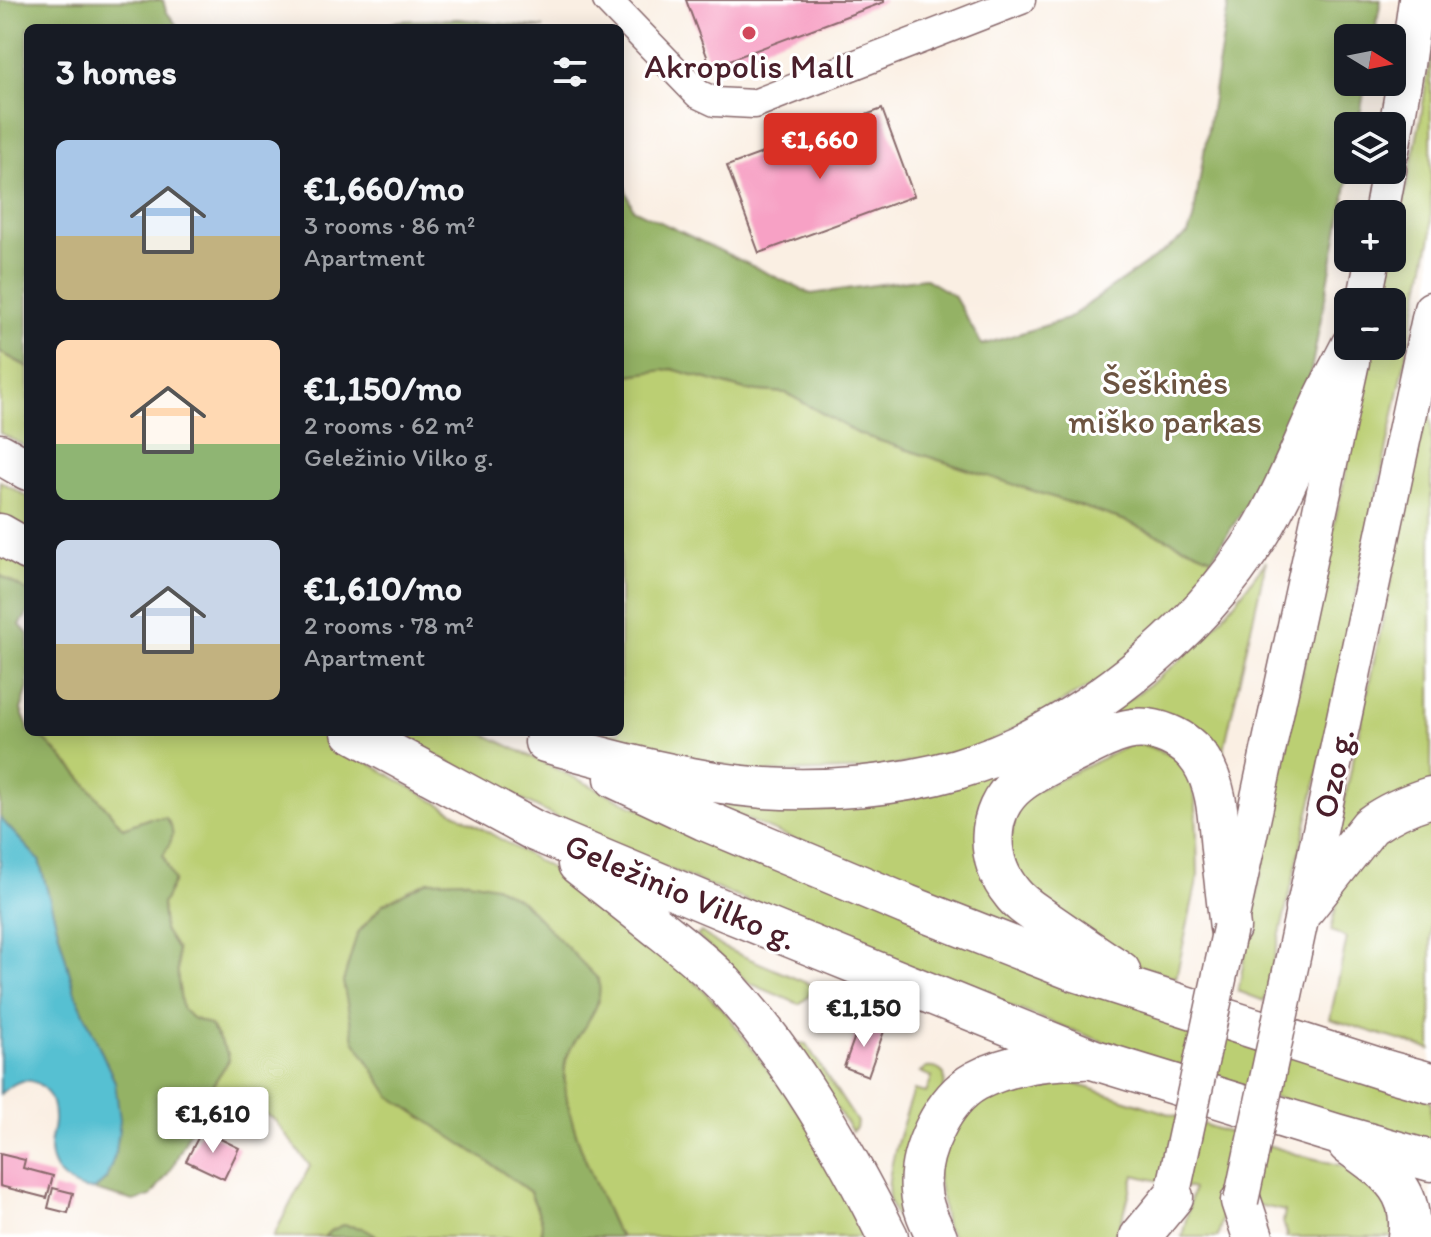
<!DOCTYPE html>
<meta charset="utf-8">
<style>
:root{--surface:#171b24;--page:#242831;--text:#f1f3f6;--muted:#9ea1a6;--accent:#d93025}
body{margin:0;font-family:Itim,sans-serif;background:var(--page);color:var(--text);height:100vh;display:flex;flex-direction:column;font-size:30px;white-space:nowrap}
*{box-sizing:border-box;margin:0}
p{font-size:26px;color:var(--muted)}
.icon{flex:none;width:44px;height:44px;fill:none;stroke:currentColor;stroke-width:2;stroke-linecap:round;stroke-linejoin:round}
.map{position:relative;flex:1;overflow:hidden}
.details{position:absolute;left:24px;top:24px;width:600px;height:712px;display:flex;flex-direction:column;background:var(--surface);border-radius:12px;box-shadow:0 4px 20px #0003}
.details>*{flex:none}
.needle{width:52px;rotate:100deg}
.tools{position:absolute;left:1334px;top:24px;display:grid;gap:16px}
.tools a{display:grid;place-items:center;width:72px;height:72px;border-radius:12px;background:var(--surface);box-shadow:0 4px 20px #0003;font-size:40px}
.price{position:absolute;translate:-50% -68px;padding:0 18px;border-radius:8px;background:#fff;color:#222;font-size:26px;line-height:52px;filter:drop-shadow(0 2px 4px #0008)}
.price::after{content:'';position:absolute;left:50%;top:48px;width:24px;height:18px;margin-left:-12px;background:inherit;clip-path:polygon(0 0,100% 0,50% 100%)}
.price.current{background:var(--accent);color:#fff}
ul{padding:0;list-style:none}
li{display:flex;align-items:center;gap:24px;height:200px;padding:0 32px}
li span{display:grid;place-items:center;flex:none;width:224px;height:160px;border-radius:12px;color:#555}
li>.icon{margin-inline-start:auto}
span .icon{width:96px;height:96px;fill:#fffc;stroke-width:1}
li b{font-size:34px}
h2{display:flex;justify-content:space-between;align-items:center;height:96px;padding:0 32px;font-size:34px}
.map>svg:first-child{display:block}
.green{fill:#bbcf73;stroke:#82774f;stroke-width:2}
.forest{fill:#94b265;stroke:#6f6848;stroke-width:2}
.water{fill:#56c0d2;stroke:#50707e;stroke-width:2}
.building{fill:#f7a1c5}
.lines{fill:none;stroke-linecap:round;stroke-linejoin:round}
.minor-casing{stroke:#88686b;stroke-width:31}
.major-casing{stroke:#88686b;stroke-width:37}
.highway-casing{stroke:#88686b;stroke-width:43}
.minor{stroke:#fff;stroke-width:28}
.major{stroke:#fff;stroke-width:34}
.highway{stroke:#fff;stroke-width:40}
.major-bridge-casing{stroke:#88686b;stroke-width:37;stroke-linecap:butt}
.major-bridge{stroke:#fff;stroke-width:34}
.poi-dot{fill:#d1495b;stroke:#fff;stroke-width:3}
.labels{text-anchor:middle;stroke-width:6;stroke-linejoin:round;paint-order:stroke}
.poi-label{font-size:34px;fill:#4a1f2b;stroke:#fff}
.park-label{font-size:34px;fill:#6c5441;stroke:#fff}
.street-label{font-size:34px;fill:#4a1f2b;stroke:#fff}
</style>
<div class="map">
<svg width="1431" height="1237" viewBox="0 0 1431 1237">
<rect width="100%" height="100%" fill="#fff"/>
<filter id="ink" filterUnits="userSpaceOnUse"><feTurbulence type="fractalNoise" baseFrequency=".0125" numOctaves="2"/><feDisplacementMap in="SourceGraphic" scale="16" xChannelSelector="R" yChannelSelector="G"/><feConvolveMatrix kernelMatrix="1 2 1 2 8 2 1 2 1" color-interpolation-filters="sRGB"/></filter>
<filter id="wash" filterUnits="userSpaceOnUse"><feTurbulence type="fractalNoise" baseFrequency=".006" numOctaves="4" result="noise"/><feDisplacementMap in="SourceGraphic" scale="32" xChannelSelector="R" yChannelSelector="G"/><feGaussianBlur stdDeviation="1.8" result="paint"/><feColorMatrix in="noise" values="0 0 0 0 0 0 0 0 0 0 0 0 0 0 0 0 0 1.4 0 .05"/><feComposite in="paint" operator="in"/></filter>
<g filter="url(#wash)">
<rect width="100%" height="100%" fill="#faefe3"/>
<path class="green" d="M1431,52V236L1325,745L1264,1001L1238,991L1288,737L1373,346H1392V302H1382L1420,123Z
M0,352L28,367V448L0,433Z
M672,369L745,390L786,393L859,434L1123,520L1212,558L1188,608L1126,666L984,746L880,769L752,773L609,741L588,732H620V376Z
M1427,410L1429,411L1431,423V782L1332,860Z
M0,481L28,497V536L0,520Z
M0,552L28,568V592L0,575Z
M1266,561L1220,767L1090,726C1124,703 1159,680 1189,652C1219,625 1242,593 1266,561Z
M34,732H315L559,873L611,909L657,944L727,1014L809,1126L870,1237H621L614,1227C597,1188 552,1095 568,1055C575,1037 589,1019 599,1001L428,881L383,904L357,934L490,1163L530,1192L542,1221L541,1237H378L362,1228L330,1231L324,1237H273L310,1166L273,1118L212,1086L229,1060L228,1054L210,1025L192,1018L182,1009L178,981L177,950L164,930L162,904L174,881L163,856L172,838L150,818L123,828C95,795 68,759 34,732Z
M390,732H480L631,805L1431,1101V1143L1159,1063L939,979L612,846Z
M1136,742L1187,761L1196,804L1198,876L1176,978L1122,960L1011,873L1006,861L1019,799Z
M1019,764L980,819L1071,951L688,796Z
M1431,808V1050L1330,1019L1347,938L1331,931L1340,888L1357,855Z
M701,932L724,948L809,984L811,990L808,997L799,1004L749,983L697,936Z
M799,1043L806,1044L857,1122L856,1128L852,1131L795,1048Z
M926,1068C934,1067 938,1068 944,1074L945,1081L920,1237H908C902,1226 893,1214 890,1203C882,1179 906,1115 914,1090L926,1093L932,1077L920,1072Z
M1060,1079L1296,1154L1347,1167L1379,1182L1396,1237H1286L1287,1235L1283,1222L1285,1211L1226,1198L1218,1237H1182L1193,1189L1134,1175L1124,1214L1114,1237H953L946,1227L936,1166L944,1139L996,1084Z"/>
<path class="forest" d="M0,0H163L166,11L179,28H28V367L0,352Z
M1229,0H1381L1374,38H1348V82H1366L1358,126H1348V170H1350L1309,381L1281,451L1212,558L1123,520L859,434L786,393L745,390L672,369L620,376V175L633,209L811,294L924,278L954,296L982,345L1067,319L1188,234L1193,220Z
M457,19L544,28H378L398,21Z
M0,575L28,592V613L20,625L28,634V688L21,710L28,727V732H34L46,741L76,772L123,828L150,818H166C178,833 171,841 163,856L174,881L162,904L164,930L177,950L178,981L182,1008L192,1018L210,1025L228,1054L229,1060L212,1086L172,1168L151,1196L134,1201L94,1190L106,1179L115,1082L75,993L39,860L0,818Z
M464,880L495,886L522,901L598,979C607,1009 577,1030 567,1056C553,1097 597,1188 614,1227L621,1237H541L542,1221L530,1192L490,1163L390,1096L354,1040L343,982L357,934L383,904L428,881Z
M343,1225L362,1228L378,1237H324L330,1231Z"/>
<path class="water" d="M0,818L39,860L75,993L115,1082L120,1120L116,1152L106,1179L94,1190C71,1190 50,1173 50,1148C50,1138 55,1127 54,1117C54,1099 43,1077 21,1081C14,1083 6,1089 0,1094Z"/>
<g id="blocks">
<path class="building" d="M686,0H884V2L711,67Z
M882,109L914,196L759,253L727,166Z
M860,1022L884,1031L868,1076L844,1067Z
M202,1130L239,1148L224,1179L186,1161Z
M0,1154L25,1160L23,1168L53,1176L47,1198L0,1186Z
M53,1188L73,1193L68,1213L48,1208Z"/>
</g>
</g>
<g filter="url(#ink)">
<use href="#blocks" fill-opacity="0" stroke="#88686b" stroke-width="2"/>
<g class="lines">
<defs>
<path id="minor" d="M607,0L698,94L715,102L754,104L1021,0"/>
<path id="major" d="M1392,150L1407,65L1416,0
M1381,214L1389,170
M1364,302L1373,258
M1233,913L1352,362
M1295,948L1431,309"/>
<path id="highway" d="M0,454L28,470
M0,534L28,550
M352,732L535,831L726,911L1092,1059L1336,1134L1431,1161
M545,742C617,762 689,782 764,788C826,792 897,786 957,769C1075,734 1197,636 1261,531C1285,491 1301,448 1321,405C1330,385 1341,366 1351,346
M615,778L704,820L907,905L1075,971L1388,1071L1431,1083
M578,864C603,884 629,904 654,924C678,943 702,961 723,983C791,1056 844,1149 888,1237
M1305,908L1370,826C1389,812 1408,804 1431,797
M1120,971C1095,955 1070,937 1045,920C1034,912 1020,904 1012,893C986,862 984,811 1018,784C1034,771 1053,763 1071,754C1089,746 1108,734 1127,730C1154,724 1186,738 1201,761C1218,787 1218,819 1221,849C1224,875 1227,901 1230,928
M1348,1144C1383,1170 1416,1188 1408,1237
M1241,1201L1253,1237
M937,1237C930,1223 922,1207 921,1191C917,1154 943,1099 976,1081C1008,1064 1048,1059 1083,1059
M1140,1237L1173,1197"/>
</defs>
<use href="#minor" class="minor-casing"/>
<use href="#major" class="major-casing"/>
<use href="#highway" class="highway-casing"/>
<use href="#minor" class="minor"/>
<use href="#major" class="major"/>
<use href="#highway" class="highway"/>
<defs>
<path id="major-bridge" d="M1175,1183L1230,928
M1241,1201L1295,948"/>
</defs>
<use href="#major-bridge" class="major-bridge-casing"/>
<use href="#major-bridge" class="major-bridge"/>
</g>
</g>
<circle class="poi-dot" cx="749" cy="33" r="8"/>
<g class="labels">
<g class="poi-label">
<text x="749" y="78">Akropolis Mall</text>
</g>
<g class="park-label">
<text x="1165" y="394">Šeškinės<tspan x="1165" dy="39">miško parkas</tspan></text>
</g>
<g class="street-label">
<text transform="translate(1333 773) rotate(-78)" y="12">Ozo g.</text>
<text transform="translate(681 891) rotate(23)" y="12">Geležinio Vilko g.</text>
</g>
</g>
</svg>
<div class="tools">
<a><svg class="needle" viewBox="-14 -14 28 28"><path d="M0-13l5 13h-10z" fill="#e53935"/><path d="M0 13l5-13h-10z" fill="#9ea1a6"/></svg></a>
<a><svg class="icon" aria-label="layers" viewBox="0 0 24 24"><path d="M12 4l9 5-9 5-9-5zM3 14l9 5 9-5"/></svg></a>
<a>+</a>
<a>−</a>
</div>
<b class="price current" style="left:820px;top:181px">€1,660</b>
<b class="price" style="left:864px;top:1049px">€1,150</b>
<b class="price" style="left:213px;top:1155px">€1,610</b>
<section class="details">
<h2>3 homes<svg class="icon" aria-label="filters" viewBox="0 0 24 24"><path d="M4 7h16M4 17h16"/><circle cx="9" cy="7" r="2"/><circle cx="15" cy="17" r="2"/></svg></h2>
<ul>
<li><span style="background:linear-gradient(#a9c7e8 60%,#c2b280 0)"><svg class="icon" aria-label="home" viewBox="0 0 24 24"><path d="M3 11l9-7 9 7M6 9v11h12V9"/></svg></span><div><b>€1,660/mo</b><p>3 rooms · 86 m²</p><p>Apartment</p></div></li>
<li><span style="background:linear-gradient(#ffd9b3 65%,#8fb573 0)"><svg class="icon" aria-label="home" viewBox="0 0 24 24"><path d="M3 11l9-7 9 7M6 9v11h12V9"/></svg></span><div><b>€1,150/mo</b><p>2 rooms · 62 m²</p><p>Geležinio Vilko g.</p></div></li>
<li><span style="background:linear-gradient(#c9d6e8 65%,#c2b280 0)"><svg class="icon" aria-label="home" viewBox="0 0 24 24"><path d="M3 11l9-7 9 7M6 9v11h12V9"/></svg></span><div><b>€1,610/mo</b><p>2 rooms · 78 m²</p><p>Apartment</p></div></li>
</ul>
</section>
</div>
